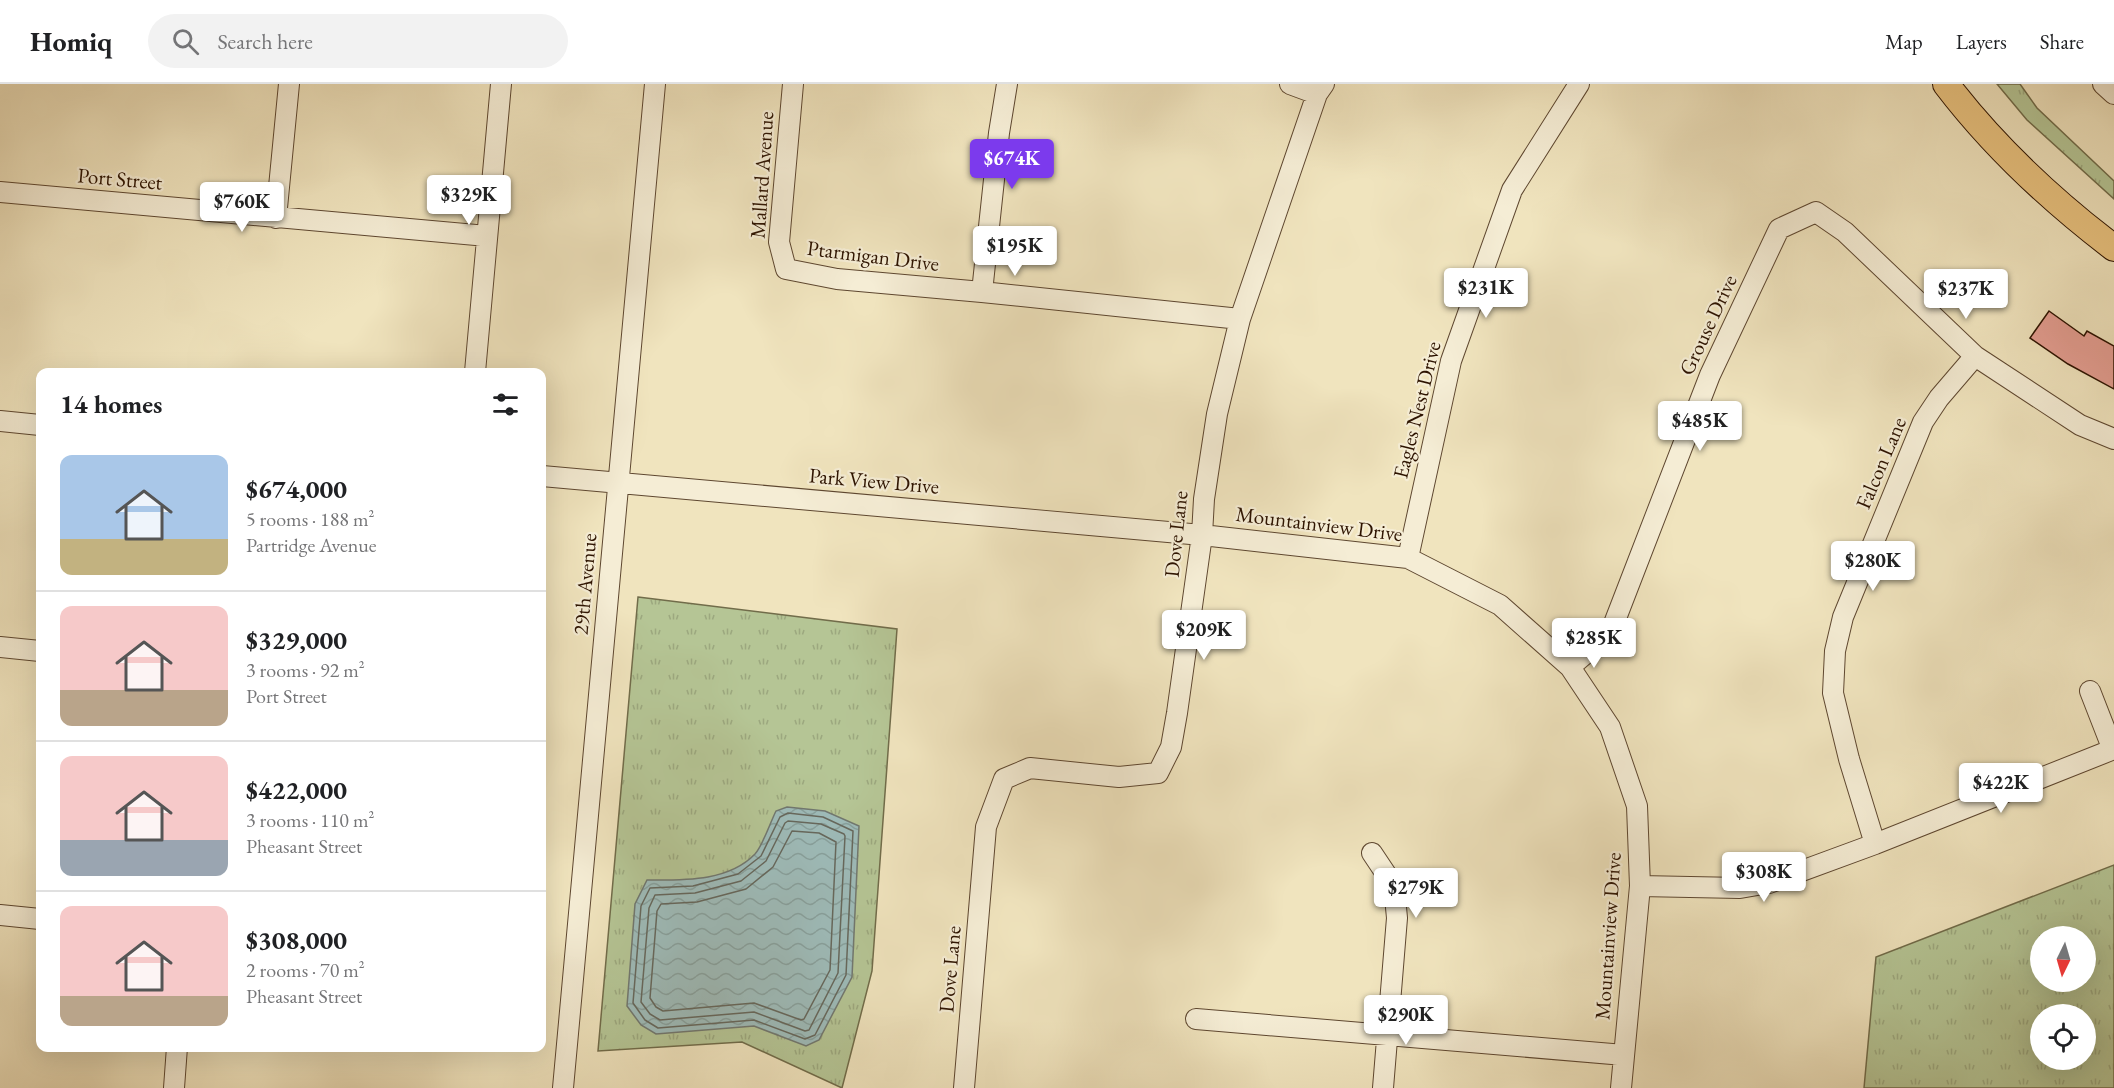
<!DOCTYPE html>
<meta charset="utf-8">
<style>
:root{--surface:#fff;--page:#f2f2f2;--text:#202124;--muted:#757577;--line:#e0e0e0;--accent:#7c3aed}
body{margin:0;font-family:"EB Garamond",serif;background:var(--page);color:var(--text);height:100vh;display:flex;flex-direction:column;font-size:22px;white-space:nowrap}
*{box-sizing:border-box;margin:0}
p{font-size:20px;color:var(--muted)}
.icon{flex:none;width:33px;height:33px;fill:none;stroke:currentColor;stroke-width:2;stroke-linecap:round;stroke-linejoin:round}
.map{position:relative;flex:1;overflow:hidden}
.sheet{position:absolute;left:36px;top:284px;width:510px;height:684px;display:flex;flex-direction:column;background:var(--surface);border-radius:12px;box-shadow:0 6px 24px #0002}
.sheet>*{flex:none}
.needle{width:39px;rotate:185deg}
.buttons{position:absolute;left:2030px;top:842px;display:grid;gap:12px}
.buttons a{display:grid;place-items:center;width:66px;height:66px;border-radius:50%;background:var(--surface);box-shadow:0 6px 24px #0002;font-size:30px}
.price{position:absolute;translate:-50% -51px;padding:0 14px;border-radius:6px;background:#fff;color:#222;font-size:20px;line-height:39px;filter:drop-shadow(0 2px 3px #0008)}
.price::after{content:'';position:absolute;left:50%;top:36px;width:18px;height:14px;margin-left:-9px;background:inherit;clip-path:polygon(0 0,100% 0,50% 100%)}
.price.current{background:var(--accent);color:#fff}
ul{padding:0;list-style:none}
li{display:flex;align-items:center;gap:18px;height:150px;padding:0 24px}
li+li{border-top:2px solid var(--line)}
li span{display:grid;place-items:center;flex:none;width:168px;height:120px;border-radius:12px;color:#555}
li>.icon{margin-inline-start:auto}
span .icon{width:72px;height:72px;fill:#fffc;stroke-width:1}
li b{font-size:26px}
h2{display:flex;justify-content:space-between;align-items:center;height:72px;padding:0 24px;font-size:26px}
header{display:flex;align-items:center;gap:36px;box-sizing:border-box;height:84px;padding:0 30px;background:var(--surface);border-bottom:2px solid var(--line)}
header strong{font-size:28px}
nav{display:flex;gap:33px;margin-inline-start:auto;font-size:21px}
.search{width:420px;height:54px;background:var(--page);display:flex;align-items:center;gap:15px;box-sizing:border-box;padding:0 21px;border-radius:33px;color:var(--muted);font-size:22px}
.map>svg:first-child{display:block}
.grass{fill:url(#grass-tufts);stroke:#716c4a;stroke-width:1.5;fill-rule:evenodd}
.water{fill:url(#water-waves);stroke:#717870;stroke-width:1.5}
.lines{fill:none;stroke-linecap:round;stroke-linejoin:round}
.shore{stroke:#66685d;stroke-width:1.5}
.building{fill:#e49e92;stroke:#2d1300;stroke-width:1.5}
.minor-casing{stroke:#5e4730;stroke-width:22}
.major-casing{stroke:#2d1300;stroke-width:28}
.minor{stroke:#f5edd5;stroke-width:20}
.major{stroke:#e8c27f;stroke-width:26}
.labels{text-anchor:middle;stroke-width:4.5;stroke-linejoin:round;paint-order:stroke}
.street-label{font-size:21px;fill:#2d1300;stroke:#f5edd5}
</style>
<header>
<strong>Homiq</strong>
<div class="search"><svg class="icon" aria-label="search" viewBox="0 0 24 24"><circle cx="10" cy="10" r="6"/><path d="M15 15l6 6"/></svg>Search here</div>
<nav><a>Map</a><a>Layers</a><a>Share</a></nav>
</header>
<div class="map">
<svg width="2114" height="1004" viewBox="0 0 2114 1004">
<defs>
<pattern id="grass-tufts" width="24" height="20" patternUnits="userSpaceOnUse" patternTransform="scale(1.5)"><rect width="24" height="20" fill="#b5c595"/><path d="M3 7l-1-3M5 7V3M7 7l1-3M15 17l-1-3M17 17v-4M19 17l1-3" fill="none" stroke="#9ca87f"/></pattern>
<pattern id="water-waves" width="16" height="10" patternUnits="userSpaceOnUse" patternTransform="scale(1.5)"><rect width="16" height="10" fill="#9ebcba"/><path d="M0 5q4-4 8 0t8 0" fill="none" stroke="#88a19e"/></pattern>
</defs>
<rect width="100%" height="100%" fill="#f0e4be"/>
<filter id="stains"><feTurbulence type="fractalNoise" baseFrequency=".00333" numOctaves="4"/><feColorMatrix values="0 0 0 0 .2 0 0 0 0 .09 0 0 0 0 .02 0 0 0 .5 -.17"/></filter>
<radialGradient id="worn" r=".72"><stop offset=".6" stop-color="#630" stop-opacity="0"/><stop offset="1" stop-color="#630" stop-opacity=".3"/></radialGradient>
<path class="grass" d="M1997,0H2020L2037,24L2114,97V115L2027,36Z
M638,513L897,545L872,887L842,1004L742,958L598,967Z
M2114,781V1004H1864L1876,873ZM2040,852H2085V897H2040ZM2040,930H2085V975H2040Z"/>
<path class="water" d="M787,723L825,727L859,742L852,893L819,956L806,962L754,942L656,950L641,941L627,922L635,820L647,796C683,796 728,798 755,770C763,761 770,739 776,727Z"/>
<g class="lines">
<path class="shore" d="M788,729L823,733L853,747L846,891L815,951L805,955L754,936L658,944L645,936L633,919L641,822L650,804L693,802L738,790L761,772L780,733Z
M788,737L821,740L844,750L845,752L838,889L809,946L805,947L754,928L660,936L650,930L641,918L649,824L655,811L695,809L741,797L766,777L785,739Z
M792,747L819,749L836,758L830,886L804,935L801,936L754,919L663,927L656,923L650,914L657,827L661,820L697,818L746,805L773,783Z"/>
</g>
<path class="building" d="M2049,227L2084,252L2087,247L2114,262V305L2068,280L2030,254Z"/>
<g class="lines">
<defs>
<path id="minor" d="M793,0L779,158L786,185L837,195L982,208L1240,235
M1290,0L1317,10
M2103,0L2114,10
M0,108L487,152
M276,134L289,0
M982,208L999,49L1007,0
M475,288L501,0
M0,337L40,341
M542,392L1202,451L1408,474L1500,521L1570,583L1610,643L1637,722L1640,802L1621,1004
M1408,474L1451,277L1512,106L1579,0
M0,563L40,567
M1570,583L1597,560L1613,542L1710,291L1779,145L1816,128L1845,148L1975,272L2080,341L2114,355
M2090,607L2113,666
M1875,760L1849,675L1833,609L1835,567L1843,533L1923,338L1939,314L1975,272
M1372,769L1394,802L1397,834L1383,1004
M1640,802L1740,804L1769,799L1875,760L2114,665
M0,831L40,835
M1196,935L1624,971
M174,1004L177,963
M563,1004L655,0
M964,1004L986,743L1004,695L1030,684L1119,693L1158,689L1171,663L1177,629L1202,451L1204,415L1217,330L1240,235L1317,10L1324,0"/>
<path id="major" d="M1946,0C1994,63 2051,116 2114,164"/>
</defs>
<use href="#minor" class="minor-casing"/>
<use href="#major" class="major-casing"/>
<use href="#minor" class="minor"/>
<use href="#major" class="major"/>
</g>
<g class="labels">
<g class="street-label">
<text transform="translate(762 91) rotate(-86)" y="7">Mallard Avenue</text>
<text transform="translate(120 95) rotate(5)" y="7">Port Street</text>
<text transform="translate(873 172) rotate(7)" y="7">Ptarmigan Drive</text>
<text transform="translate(1708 241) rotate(-65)" y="7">Grouse Drive</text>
<text transform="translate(1417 326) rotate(-76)" y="7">Eagles Nest Drive</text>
<text transform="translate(1881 379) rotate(-67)" y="7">Falcon Lane</text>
<text transform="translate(874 397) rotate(5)" y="7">Park View Drive</text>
<text transform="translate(1319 440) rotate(7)" y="7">Mountainview Drive</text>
<text transform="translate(1176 450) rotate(-84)" y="7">Dove Lane</text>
<text transform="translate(585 500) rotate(-85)" y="7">29th Avenue</text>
<text transform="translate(1608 852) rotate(-86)" y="7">Mountainview Drive</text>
<text transform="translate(950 885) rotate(-85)" y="7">Dove Lane</text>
</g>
</g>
<rect width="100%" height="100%" filter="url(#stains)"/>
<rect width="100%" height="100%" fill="url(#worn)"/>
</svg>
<div class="buttons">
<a><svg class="needle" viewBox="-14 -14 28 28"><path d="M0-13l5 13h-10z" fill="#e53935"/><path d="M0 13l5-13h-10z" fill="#757577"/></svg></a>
<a><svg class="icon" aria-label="locate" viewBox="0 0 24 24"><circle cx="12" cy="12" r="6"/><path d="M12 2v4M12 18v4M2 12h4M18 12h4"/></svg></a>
</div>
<b class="price current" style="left:1012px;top:106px">$674K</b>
<b class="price" style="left:469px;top:142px">$329K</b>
<b class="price" style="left:242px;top:149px">$760K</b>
<b class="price" style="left:1015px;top:193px">$195K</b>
<b class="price" style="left:1486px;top:235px">$231K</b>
<b class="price" style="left:1966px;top:236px">$237K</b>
<b class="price" style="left:1700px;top:368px">$485K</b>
<b class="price" style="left:1873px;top:508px">$280K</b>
<b class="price" style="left:1204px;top:577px">$209K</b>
<b class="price" style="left:1594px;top:585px">$285K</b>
<b class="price" style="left:2001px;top:730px">$422K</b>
<b class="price" style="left:1764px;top:819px">$308K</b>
<b class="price" style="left:1416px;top:835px">$279K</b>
<b class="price" style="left:1406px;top:962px">$290K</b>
<section class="sheet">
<h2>14 homes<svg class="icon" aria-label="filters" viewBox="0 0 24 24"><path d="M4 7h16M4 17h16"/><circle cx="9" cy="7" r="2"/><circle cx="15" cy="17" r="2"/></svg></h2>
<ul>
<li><span style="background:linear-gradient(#a9c7e8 70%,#c2b280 0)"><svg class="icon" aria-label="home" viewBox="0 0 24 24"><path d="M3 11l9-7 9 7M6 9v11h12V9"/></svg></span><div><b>$674,000</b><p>5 rooms · 188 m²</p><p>Partridge Avenue</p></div></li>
<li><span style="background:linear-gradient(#f6c9c9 70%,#b9a48a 0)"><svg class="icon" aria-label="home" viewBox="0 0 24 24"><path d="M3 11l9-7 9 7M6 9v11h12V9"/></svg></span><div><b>$329,000</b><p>3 rooms · 92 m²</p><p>Port Street</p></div></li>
<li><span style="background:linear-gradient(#f6c9c9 70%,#9aa5b1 0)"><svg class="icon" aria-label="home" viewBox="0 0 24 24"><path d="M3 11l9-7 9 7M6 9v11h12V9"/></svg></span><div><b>$422,000</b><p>3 rooms · 110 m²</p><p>Pheasant Street</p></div></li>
<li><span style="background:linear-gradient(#f6c9c9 75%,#b9a48a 0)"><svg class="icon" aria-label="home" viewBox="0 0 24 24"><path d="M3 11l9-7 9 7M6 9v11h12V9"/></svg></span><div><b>$308,000</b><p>2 rooms · 70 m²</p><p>Pheasant Street</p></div></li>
</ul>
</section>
</div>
